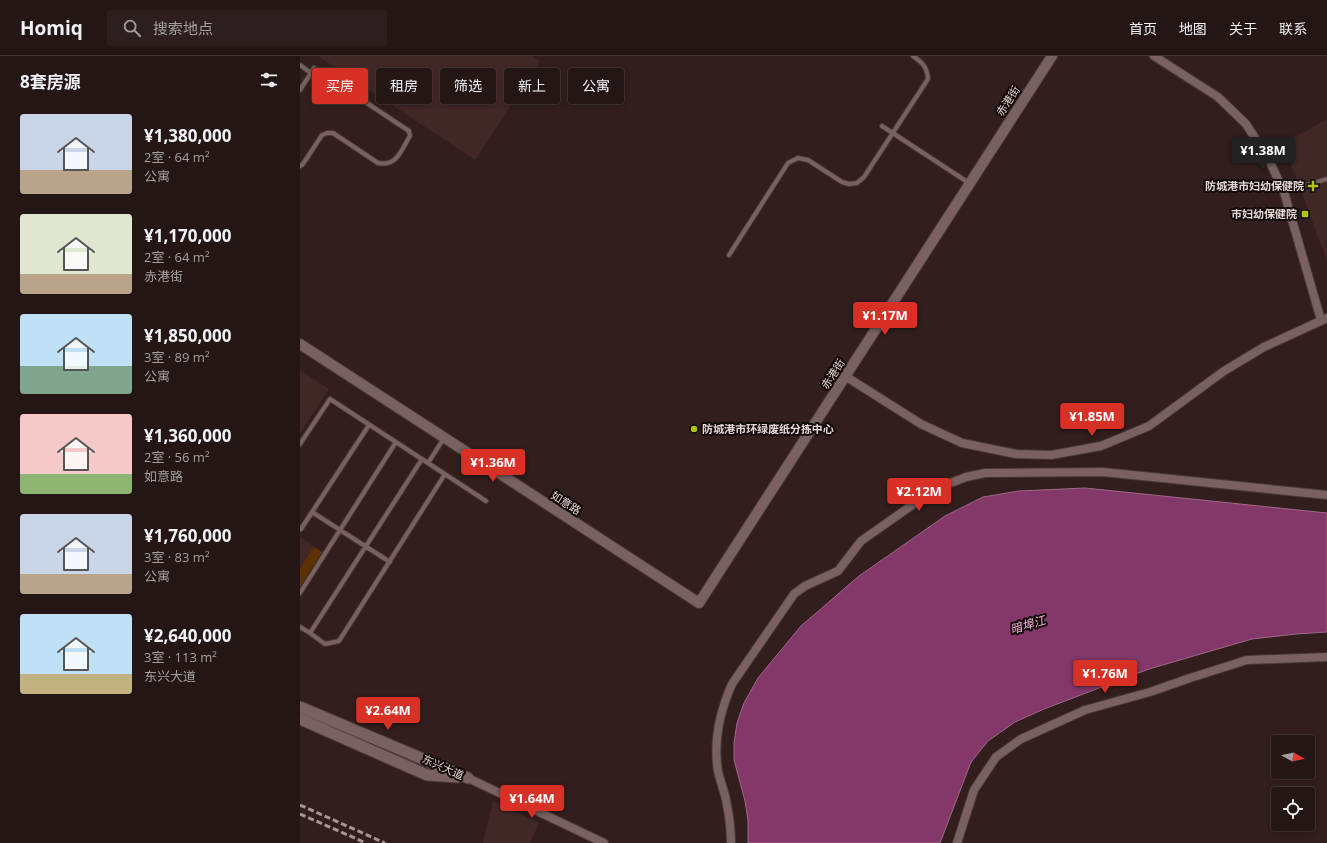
<!DOCTYPE html>
<html lang="zh">
<meta charset="utf-8">
<style>
:root{--surface:#251616;--page:#2d1f1f;--text:#f1f3f6;--muted:#a39fa1;--line:#423535;--accent:#d93025}
body{margin:0;font-family:"Open Sans","Noto Sans SC",sans-serif;background:var(--page);color:var(--text);height:100vh;display:flex;flex-direction:column;font-size:15px;white-space:nowrap}
*{box-sizing:border-box;margin:0}
p{font-size:13px;color:var(--muted)}
.icon{flex:none;width:22px;height:22px;fill:none;stroke:currentColor;stroke-width:2;stroke-linecap:round;stroke-linejoin:round}
.map{position:relative;flex:1;overflow:hidden}
.sheet{display:flex;flex-direction:column;background:var(--surface);width:300px}
.sheet>*{flex:none}
.guide{position:absolute;left:12px;top:12px;width:380px;height:36px;display:flex;gap:8px}
.needle{width:26px;rotate:98deg}
.buttons{position:absolute;left:971px;top:679px;display:grid;gap:8px}
.buttons a{display:grid;place-items:center;width:44px;height:44px;border-radius:4px;background:var(--surface);box-shadow:0 2px 6px #0003,0 0 0 1px var(--line);font-size:20px}
.price{position:absolute;translate:-50% -34px;padding:0 9px;border-radius:4px;background:var(--accent);color:#fff;font-size:13px;line-height:26px;filter:drop-shadow(0 1px 2px #0008)}
.price::after{content:'';position:absolute;left:50%;top:24px;width:12px;height:9px;margin-left:-6px;background:inherit;clip-path:polygon(0 0,100% 0,50% 100%)}
.price.active{background:#222;color:#fff}
ul{padding:0;list-style:none}
li{display:flex;align-items:center;gap:12px;height:100px;padding:0 20px}
li span{display:grid;place-items:center;flex:none;width:112px;height:80px;border-radius:4px;color:#555}
li>.icon{margin-inline-start:auto}
span .icon{width:48px;height:48px;fill:#fffc;stroke-width:1}
li b{font-size:17px}
h2{display:flex;justify-content:space-between;align-items:center;height:48px;padding:0 20px;font-size:17px}
.tag{padding:0 14px;border-radius:4px;background:var(--surface);box-shadow:0 2px 6px #0003,0 0 0 1px var(--line);font-size:14px;line-height:36px}
.tag.active{background:var(--accent);color:#fff}
header{display:flex;align-items:center;gap:24px;box-sizing:border-box;height:56px;padding:0 20px;background:var(--surface);border-bottom:1px solid var(--line)}
header strong{font-size:19px}
nav{display:flex;gap:22px;margin-inline-start:auto;font-size:14px}
.search{width:280px;height:36px;background:var(--page);display:flex;align-items:center;gap:10px;box-sizing:border-box;padding:0 14px;border-radius:4px;color:var(--muted);font-size:15px}
main{display:flex;flex:1;min-height:0}
.map>svg:first-child{display:block}
.built{fill:#412827}
.green{fill:#5d3102}
.water{fill:#833869;stroke:#a0688a}
.lines{fill:none;stroke-linecap:round;stroke-linejoin:round}
.service-casing{stroke:#493939;stroke-width:6}
.minor-casing{stroke:#493939;stroke-width:10}
.tertiary-casing{stroke:#493939;stroke-width:12}
.secondary-casing{stroke:#493939;stroke-width:13}
.service{stroke:#786160;stroke-width:4}
.minor{stroke:#786160;stroke-width:8}
.tertiary{stroke:#786160;stroke-width:10}
.secondary{stroke:#786160;stroke-width:11}
.rail{stroke:#a69695;stroke-width:3;stroke-dasharray:6 3;stroke-linecap:butt}
.poi-dot{fill:#afc508;stroke:#130a0a;stroke-width:1.5}
.labels{text-anchor:middle;stroke-width:4;stroke-linejoin:round;paint-order:stroke}
.street-label{font-size:11px;fill:#e5d7d6;stroke:#130a0a}
.poi-label{font-size:11px;font-weight:bold;fill:#e5d7d6;stroke:#130a0a;text-anchor:end}
.water-label{font-size:12px;font-style:italic;fill:#f3b2d9;stroke:#130a0a}
</style>
<header>
<strong>Homiq</strong>
<div class="search"><svg class="icon" aria-label="search" viewBox="0 0 24 24"><circle cx="10" cy="10" r="6"/><path d="M15 15l6 6"/></svg>搜索地点</div>
<nav><a>首页</a><a>地图</a><a>关于</a><a>联系</a></nav>
</header>
<main>
<section class="sheet">
<h2>8套房源<svg class="icon" aria-label="filters" viewBox="0 0 24 24"><path d="M4 7h16M4 17h16"/><circle cx="9" cy="7" r="2"/><circle cx="15" cy="17" r="2"/></svg></h2>
<ul>
<li><span style="background:linear-gradient(#c9d6e8 70%,#b9a48a 0)"><svg class="icon" aria-label="home" viewBox="0 0 24 24"><path d="M3 11l9-7 9 7M6 9v11h12V9"/></svg></span><div><b>¥1,380,000</b><p>2室 · 64 m²</p><p>公寓</p></div></li>
<li><span style="background:linear-gradient(#dfe7d0 75%,#b9a48a 0)"><svg class="icon" aria-label="home" viewBox="0 0 24 24"><path d="M3 11l9-7 9 7M6 9v11h12V9"/></svg></span><div><b>¥1,170,000</b><p>2室 · 64 m²</p><p>赤港街</p></div></li>
<li><span style="background:linear-gradient(#bfe0f5 65%,#7fa58c 0)"><svg class="icon" aria-label="home" viewBox="0 0 24 24"><path d="M3 11l9-7 9 7M6 9v11h12V9"/></svg></span><div><b>¥1,850,000</b><p>3室 · 89 m²</p><p>公寓</p></div></li>
<li><span style="background:linear-gradient(#f6c9c9 75%,#8fb573 0)"><svg class="icon" aria-label="home" viewBox="0 0 24 24"><path d="M3 11l9-7 9 7M6 9v11h12V9"/></svg></span><div><b>¥1,360,000</b><p>2室 · 56 m²</p><p>如意路</p></div></li>
<li><span style="background:linear-gradient(#c9d6e8 75%,#b9a48a 0)"><svg class="icon" aria-label="home" viewBox="0 0 24 24"><path d="M3 11l9-7 9 7M6 9v11h12V9"/></svg></span><div><b>¥1,760,000</b><p>3室 · 83 m²</p><p>公寓</p></div></li>
<li><span style="background:linear-gradient(#bfe0f5 75%,#c2b280 0)"><svg class="icon" aria-label="home" viewBox="0 0 24 24"><path d="M3 11l9-7 9 7M6 9v11h12V9"/></svg></span><div><b>¥2,640,000</b><p>3室 · 113 m²</p><p>东兴大道</p></div></li>
</ul>
</section>
<div class="map">
<svg width="1027" height="787" viewBox="0 0 1027 787">
<rect width="100%" height="100%" fill="#311e1d"/>
<path class="built" d="M18,0H232L240,5L175,104Z
M1027,63V206L995,118L981,89Z
M0,314L29,333L0,378Z
M0,481L22,496L0,531Z
M193,745L239,767L230,787H183Z"/>
<path class="green" d="M14,491L22,496L0,531V512Z"/>
<path class="water" d="M785,432L1027,457V576L996,578L952,583L849,613L744,653L715,666L688,685L671,706L640,787H448V764L445,745L434,704V687L437,667L444,647L458,622L501,570L559,520L645,460L683,441L719,435Z"/>
<g class="lines">
<defs>
<path id="service" d="M0,9L11,17L0,34
M582,70L669,127
M0,110L3,108L22,79L27,77H33L78,107C97,111 101,94 110,80L109,75L14,12L11,17
M984,136L1027,123
M429,199L488,107L498,102L508,104L542,126L549,128L557,127L564,121L628,23C627,11 623,7 613,0
M0,388L30,343L186,445
M122,403L10,577L25,588L39,585L145,418
M128,407L144,382
M12,456L90,506
M0,472L1,473L69,369
M0,537L96,386
M0,571L10,577"/>
<path id="minor" d="M854,0L918,41L946,68L968,102L984,136L1021,264
M545,320L621,368L662,387L716,398L751,399L801,390L849,370L924,315L964,291L1027,262
M168,722L304,787
M431,787C431,773 429,758 426,744C424,734 420,725 418,715C413,684 420,655 432,628L494,538L505,530L538,515L561,485L618,445L648,428L666,421L685,417L803,416L1027,439
M657,787L674,734L696,701L721,683L785,654L850,636L890,622L947,604L1027,601"/>
<path id="tertiary" d="M0,288L399,547L752,0"/>
<path id="secondary" d="M0,651L168,722
M0,663L127,719L158,721"/>
</defs>
<use href="#service" class="service-casing"/>
<use href="#minor" class="minor-casing"/>
<use href="#tertiary" class="tertiary-casing"/>
<use href="#secondary" class="secondary-casing"/>
<use href="#service" class="service"/>
<use href="#minor" class="minor"/>
<use href="#tertiary" class="tertiary"/>
<use href="#secondary" class="secondary"/>
<path class="rail" d="M0,749L85,787
M0,758L66,787"/>
</g>
<g class="poi-dot">
<path d="M1011 124h4v4h4v4h-4v4h-4v-4h-4v-4h4z"/>
<rect x="1001" y="154" width="8" height="8" rx="2"/>
<circle cx="394" cy="373" r="4"/>
</g>
<g class="labels">
<g class="street-label">
<text transform="translate(708 45) rotate(-57)" y="4">赤港街</text>
<text transform="translate(533 318) rotate(-57)" y="4">赤港街</text>
<text transform="translate(266 447) rotate(33)" y="4">如意路</text>
<text transform="translate(143 711) rotate(24)" y="4">东兴大道</text>
</g>
<g class="poi-label">
<text x="1004" y="134">防城港市妇幼保健院</text>
<text x="997" y="162">巿妇幼保健院</text>
<text x="402" y="377" text-anchor="start">防城港市环绿废纸分拣中心</text>
</g>
<g class="water-label">
<text transform="translate(728 569) rotate(-16)" y="4">暗埠江</text>
</g>
</g>
</svg>
<div class="buttons">
<a><svg class="needle" viewBox="-14 -14 28 28"><path d="M0-13l5 13h-10z" fill="#e53935"/><path d="M0 13l5-13h-10z" fill="#a39fa1"/></svg></a>
<a><svg class="icon" aria-label="locate" viewBox="0 0 24 24"><circle cx="12" cy="12" r="6"/><path d="M12 2v4M12 18v4M2 12h4M18 12h4"/></svg></a>
</div>
<b class="price active" style="left:963px;top:115px">¥1.38M</b>
<b class="price" style="left:585px;top:280px">¥1.17M</b>
<b class="price" style="left:792px;top:381px">¥1.85M</b>
<b class="price" style="left:193px;top:427px">¥1.36M</b>
<b class="price" style="left:619px;top:456px">¥2.12M</b>
<b class="price" style="left:805px;top:638px">¥1.76M</b>
<b class="price" style="left:88px;top:675px">¥2.64M</b>
<b class="price" style="left:232px;top:763px">¥1.64M</b>
<div class="guide">
<a class="tag active">买房</a>
<a class="tag">租房</a>
<a class="tag">筛选</a>
<a class="tag">新上</a>
<a class="tag">公寓</a>
</div>
</div>
</main>
